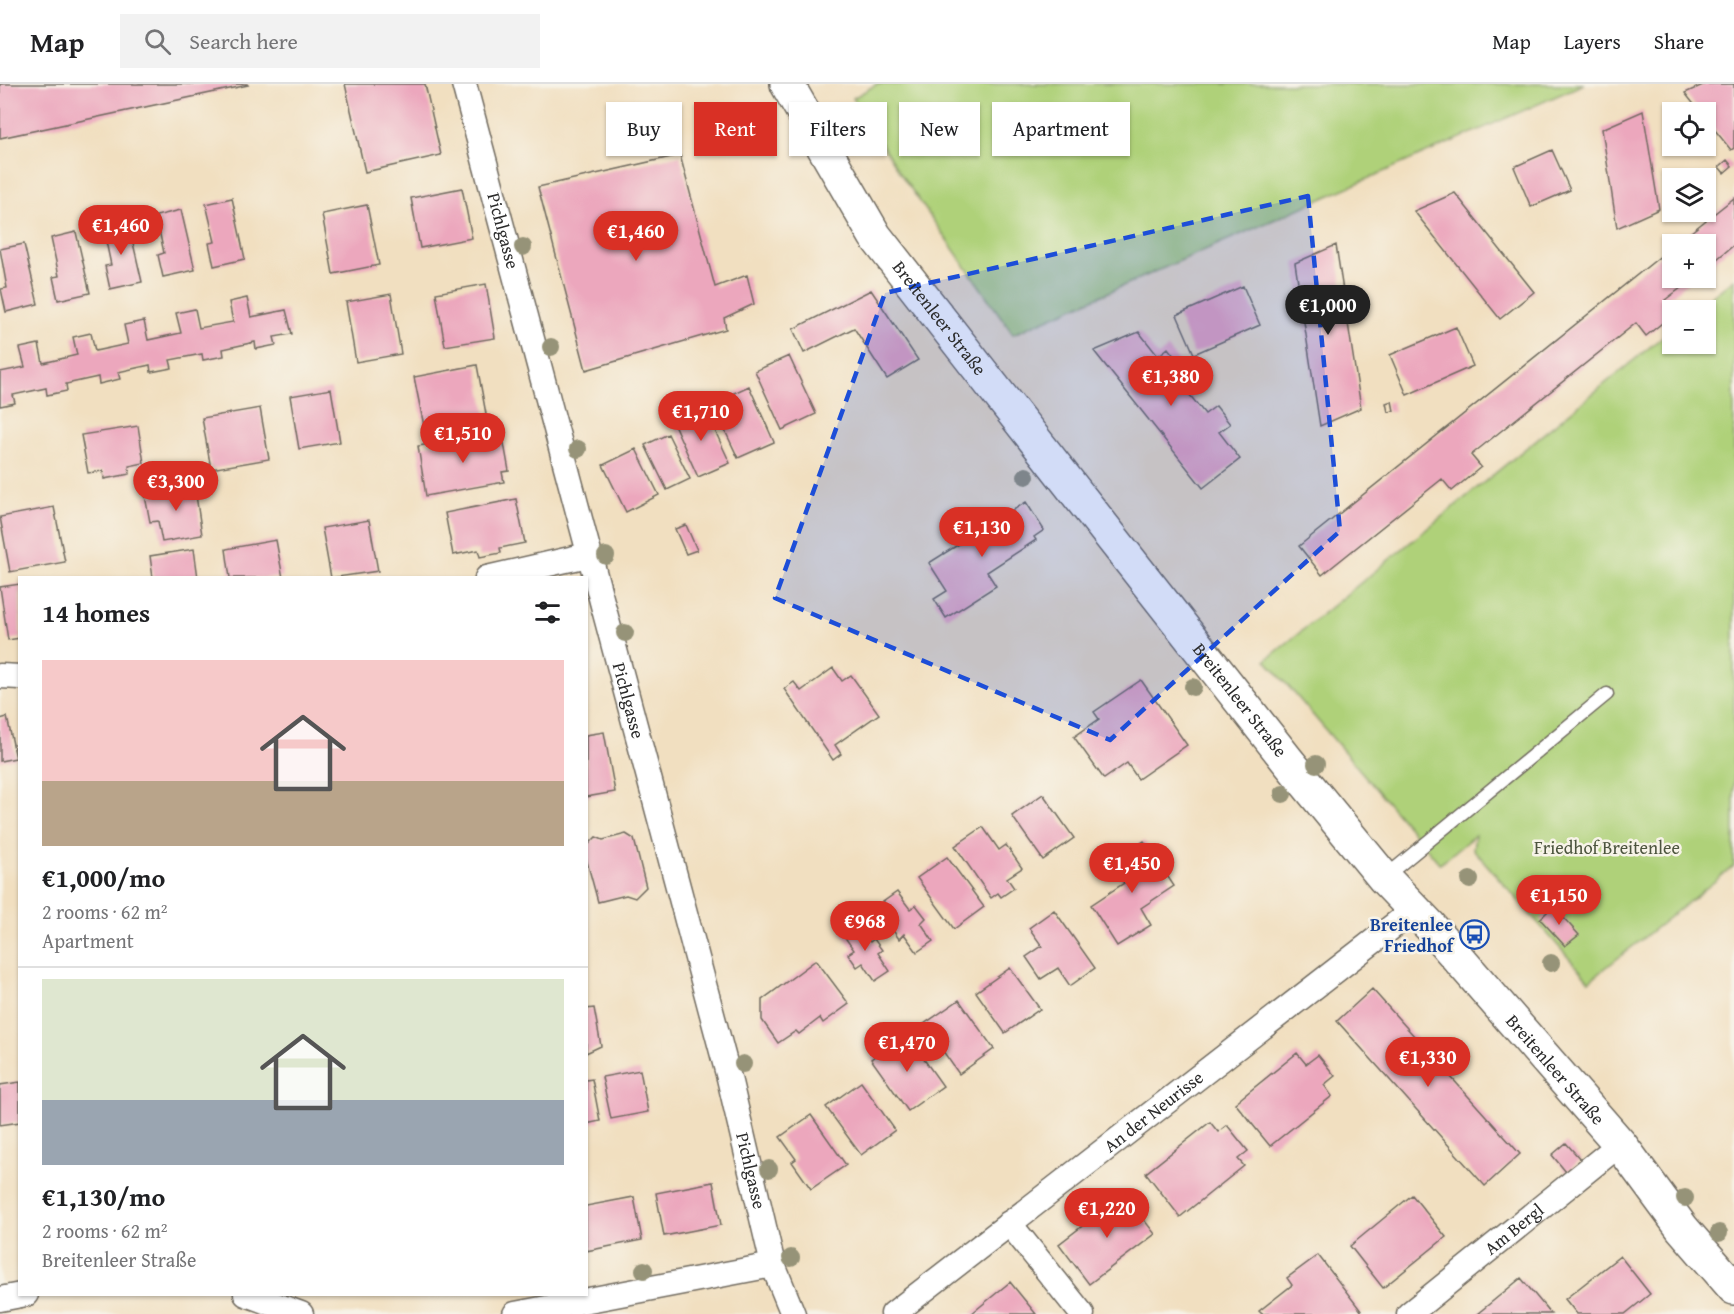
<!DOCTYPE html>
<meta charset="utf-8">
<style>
:root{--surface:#fff;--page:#f2f2f2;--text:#202124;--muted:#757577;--line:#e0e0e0;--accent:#d93025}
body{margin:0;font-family:"Gentium Book Plus",serif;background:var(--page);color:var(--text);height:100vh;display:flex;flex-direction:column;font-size:22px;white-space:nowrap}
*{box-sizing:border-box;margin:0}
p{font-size:20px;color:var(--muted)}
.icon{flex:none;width:33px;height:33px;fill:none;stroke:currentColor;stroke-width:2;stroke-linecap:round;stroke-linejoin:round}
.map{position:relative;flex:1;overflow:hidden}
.drawer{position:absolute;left:18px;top:492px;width:570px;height:720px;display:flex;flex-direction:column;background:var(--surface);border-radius:0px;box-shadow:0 2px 4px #0004}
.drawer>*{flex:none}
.banner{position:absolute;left:606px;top:18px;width:570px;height:54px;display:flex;gap:12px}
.tools{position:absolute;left:1662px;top:18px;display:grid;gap:12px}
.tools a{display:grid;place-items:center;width:54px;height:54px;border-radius:0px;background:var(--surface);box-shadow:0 2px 4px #0004;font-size:30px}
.price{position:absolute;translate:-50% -51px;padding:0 14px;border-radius:21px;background:var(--accent);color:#fff;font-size:20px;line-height:39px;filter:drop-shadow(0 2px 3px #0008)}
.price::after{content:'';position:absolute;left:50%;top:36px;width:18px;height:14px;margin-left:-9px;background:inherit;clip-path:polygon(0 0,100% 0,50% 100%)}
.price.selected{background:#222;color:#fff}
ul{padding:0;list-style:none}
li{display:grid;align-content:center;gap:12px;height:318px;padding:0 24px}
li+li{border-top:2px solid var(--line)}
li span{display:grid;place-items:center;height:186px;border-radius:0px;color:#555}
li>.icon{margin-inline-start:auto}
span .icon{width:108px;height:108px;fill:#fffc;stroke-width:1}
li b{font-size:26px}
h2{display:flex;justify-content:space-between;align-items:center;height:72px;padding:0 24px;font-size:26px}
.tag{padding:0 21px;border-radius:0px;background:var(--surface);box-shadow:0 2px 4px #0004;font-size:21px;line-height:54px}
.tag.selected{background:var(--accent);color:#fff}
header{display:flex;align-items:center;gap:36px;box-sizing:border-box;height:84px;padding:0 30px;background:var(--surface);border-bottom:2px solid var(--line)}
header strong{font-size:28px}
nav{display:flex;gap:33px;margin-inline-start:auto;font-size:21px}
.search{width:420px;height:54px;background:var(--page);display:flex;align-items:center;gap:15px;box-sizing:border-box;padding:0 21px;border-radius:0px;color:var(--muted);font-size:22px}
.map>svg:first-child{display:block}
.green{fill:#afd179;stroke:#6d7e52;stroke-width:1.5}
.building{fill:#eca7bd}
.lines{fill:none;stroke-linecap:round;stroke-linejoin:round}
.service-casing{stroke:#706a5f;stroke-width:15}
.minor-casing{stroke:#706a5f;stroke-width:27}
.secondary-casing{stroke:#706a5f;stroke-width:36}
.service{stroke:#fff;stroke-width:12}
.minor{stroke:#fff;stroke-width:24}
.secondary{stroke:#fff;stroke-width:33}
.tree{fill:#969378}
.marked{fill:#1d4ed8;fill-opacity:0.2;stroke:#1d4ed8;stroke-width:4.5;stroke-dasharray:12 8;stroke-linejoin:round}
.labels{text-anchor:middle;stroke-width:5;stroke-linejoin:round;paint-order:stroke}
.street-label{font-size:18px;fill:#2b2b2b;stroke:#f7f3e8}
.park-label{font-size:18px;fill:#4c543e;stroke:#f7f3e8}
.transit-label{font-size:18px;font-weight:bold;fill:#164399;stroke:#f7f3e8;text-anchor:end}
</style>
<header>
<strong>Map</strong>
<div class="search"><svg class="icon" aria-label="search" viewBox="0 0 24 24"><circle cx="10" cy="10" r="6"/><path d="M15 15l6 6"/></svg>Search here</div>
<nav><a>Map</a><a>Layers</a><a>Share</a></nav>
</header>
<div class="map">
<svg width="1734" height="1230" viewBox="0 0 1734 1230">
<rect width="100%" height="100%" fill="#f7f3e8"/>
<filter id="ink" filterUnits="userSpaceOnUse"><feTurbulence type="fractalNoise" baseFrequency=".0167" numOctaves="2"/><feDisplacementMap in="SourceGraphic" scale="12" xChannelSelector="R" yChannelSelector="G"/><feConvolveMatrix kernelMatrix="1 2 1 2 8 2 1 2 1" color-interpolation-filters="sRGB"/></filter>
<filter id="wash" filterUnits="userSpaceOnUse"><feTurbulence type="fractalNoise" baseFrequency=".008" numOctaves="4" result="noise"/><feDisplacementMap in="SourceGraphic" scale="24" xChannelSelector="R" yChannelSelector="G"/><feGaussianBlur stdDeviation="1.35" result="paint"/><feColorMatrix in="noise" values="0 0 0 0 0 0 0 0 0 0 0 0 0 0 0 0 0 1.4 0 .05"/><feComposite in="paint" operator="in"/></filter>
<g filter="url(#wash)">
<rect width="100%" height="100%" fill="#f1dfc0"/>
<path class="green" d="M877,0H1584L1013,250L897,85L853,14Z
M1734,195V782L1589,897L1473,765L1475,751L1440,780L1266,576L1672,245V260H1706V226H1695Z"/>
<g id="blocks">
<path class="building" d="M0,0H247L248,1L0,54Z
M345,0H425L441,71L365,88Z
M1705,0H1734V64L1731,66L1706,35V28H1700L1685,9Z
M1643,27L1659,125L1617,144L1602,45Z
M1552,66L1570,106L1531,123L1514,83Z
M680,71L715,203L747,191L754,220L724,234L726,245L586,286L538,103Z
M1727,76L1732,82L1724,89L1719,83Z
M462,104L472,154L420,164L411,114Z
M1455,109L1534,208L1500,235L1414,127Z
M232,114L245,175L214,182L209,159L215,158L206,120Z
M1734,114V161L1706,184V160H1676Z
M367,121L379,181L333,190L322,130Z
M181,126L195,186L163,193L158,171L164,169L156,132Z
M128,137L142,198L110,205L105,182L111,181L103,143Z
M76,148L90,209L58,216L53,193L59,192L51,154Z
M24,160L38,220L6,228L1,205L7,204L0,165Z
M1336,161L1361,324L1320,342L1295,179Z
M1672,163V194H1694L1665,216L1674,226L1672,231L1646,252L1636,239L1471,371L1481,383L1452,407L1442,395L1322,491L1299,462Z
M486,200L495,254L445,262L436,209Z
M1243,202L1260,241L1194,270L1177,231Z
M871,206L918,276L887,295L854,244L804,269L793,245Z
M391,210L401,270L356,278L346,218Z
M247,214L251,233L286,226L292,250L274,253L276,261L256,265L255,258L223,265L224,272L203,276L202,270L170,276L172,284L151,288L150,281L118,288L120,295L99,300L98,293L66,300L67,307L47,311L46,304L13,311L15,319L0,322V288L25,283L20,264L39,260L43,279L77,271L73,253L91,249L95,267L128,260L124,241L144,237L148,256L181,249L176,229L195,225L199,244L233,238L229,218Z
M1456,243L1473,282L1407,311L1390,271Z
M1139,248L1158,272L1168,264L1182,282L1172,289L1205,330L1216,322L1230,340L1219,348L1240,375L1203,404L1094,267Z
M789,272L816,330L782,346L755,287Z
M477,281L486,330L424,342L414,293Z
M749,302L774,358L738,374L712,319Z
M331,305L340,358L299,365L290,312Z
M1392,317L1394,327L1388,328L1386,319Z
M704,323L730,379L698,393L673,338Z
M260,324L269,375L211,385L202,334Z
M138,342L144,379L129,382L130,390L104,395L103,387L88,389L81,351Z
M494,349L495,360L504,359L509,387L502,388L504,398L426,412L418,362Z
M668,350L690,395L667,406L645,361Z
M636,365L659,411L626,428L603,381Z
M194,398L202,451L162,458L158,437L150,438L145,412L166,409L165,403Z
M516,415L525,459L500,464L501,469L480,473L478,466L453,471L445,429Z
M1026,418L1044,446L1034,453L1036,456L987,488L996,502L946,534L934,515L947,507L929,479Z
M54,423L65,478L10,488L0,433Z
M369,436L378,487L331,494L322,444Z
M686,441L697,466L686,470L675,445Z
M276,456L283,494H230L226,465Z
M194,465L198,494H153L150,472Z
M20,500V554L8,556L0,503Z
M833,584L842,597L851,591L879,630L835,661L841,670L833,676L784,605L794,598L801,607Z
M1141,596L1187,661L1138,695L1127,679L1104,695L1074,653L1099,635L1094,628Z
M7,633L16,674L0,677V635Z
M604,648L615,708L586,713V651Z
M1043,710L1074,754L1043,776L1012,732Z
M983,743L999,766L1006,761L1022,784L1007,794L1014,804L1001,813L998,809L991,814L955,762Z
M626,750L634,755L646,803L635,814L626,811L598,818L586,774V763L596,753L603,756Z
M1144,757L1174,802L1141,824L1151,841L1117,862L1091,821L1124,799L1110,779Z
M947,773L984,823L954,845L917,794Z
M897,808L910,825L916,821L926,834L921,839L933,857L917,868L904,850L899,855L890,842L897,837L883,818Z
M1553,822L1579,851L1565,862L1540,835Z
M1054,826L1095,884L1070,902L1058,884L1041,895L1026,873L1042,862L1029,844Z
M856,839L870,858L874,855L882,866L878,869L890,887L875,897L863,879L857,883L848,870L854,866L841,848Z
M816,876L849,920L823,939L820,934L799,950L796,947L778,959L762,936V916Z
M1010,884L1040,925L1005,949L976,908Z
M1372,905L1520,1070L1485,1102L1337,937Z
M959,916L994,965L959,990L924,940Z
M594,924L601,962L586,969V925Z
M906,950L943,1002L908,1027L871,975Z
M1297,969L1306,980L1318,971L1335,992L1324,1001L1332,1012L1270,1062L1235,1019Z
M640,986L648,1028L611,1035L602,993Z
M592,995L600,1037L586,1040V996Z
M20,998V1038L0,1041V1001Z
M861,998L895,1046L861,1071L826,1023Z
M811,1031L846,1081L811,1105L792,1078L796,1075L780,1053Z
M1210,1038L1218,1048L1227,1041L1248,1067L1238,1075L1244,1082L1180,1133L1146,1089Z
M1566,1059L1581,1076L1566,1088L1552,1071Z
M713,1098L721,1141L664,1152L656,1109Z
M1124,1110L1155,1150L1089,1200L1059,1160Z
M1412,1111L1446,1153L1383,1204L1350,1162Z
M634,1113L642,1156L586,1167V1122Z
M1318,1171L1362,1228L1359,1230H1262L1259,1227L1292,1201L1287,1194Z
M1620,1172L1650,1210L1625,1230H1577L1565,1215Z
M1521,1194L1551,1230H1477L1493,1217Z
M1010,1198L1036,1230H971L982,1221Z"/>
</g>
</g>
<g filter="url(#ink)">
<use href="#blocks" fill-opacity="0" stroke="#706a5f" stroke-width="1.5"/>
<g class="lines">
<defs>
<path id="service" d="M1385,793L1607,610"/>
<g id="minor">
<path id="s1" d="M464,0L729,994L773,1181L793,1230"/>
<path d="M487,494L588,471"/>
<path d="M0,592L20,593"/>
<path d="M1009,1139L1082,1230"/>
<path d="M246,1210L301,1230"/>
<path d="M0,1215L26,1210"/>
<path d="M515,1230L773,1181"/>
<path id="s2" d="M893,1230L1415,825"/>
<path id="s3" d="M1409,1230L1620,1060"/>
</g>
<g id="secondary">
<path id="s4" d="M787,0L875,152L1001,313L1287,676L1384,794L1430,842L1620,1060L1682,1144L1734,1204"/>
</g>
</defs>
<use href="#service" class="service-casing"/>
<use href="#minor" class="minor-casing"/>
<use href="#secondary" class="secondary-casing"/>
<use href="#service" class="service"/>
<use href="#minor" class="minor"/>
<use href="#secondary" class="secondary"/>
</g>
<g class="tree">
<circle cx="523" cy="163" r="9"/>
<circle cx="551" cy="263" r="9"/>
<circle cx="578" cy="365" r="9"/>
<circle cx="1026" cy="392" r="9"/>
<circle cx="606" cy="472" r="9"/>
<circle cx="625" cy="549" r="9"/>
<circle cx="1193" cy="603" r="9"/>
<circle cx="1316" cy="680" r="9"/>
<circle cx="1283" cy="710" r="9"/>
<circle cx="1470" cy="796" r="9"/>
<circle cx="1551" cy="879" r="9"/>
<circle cx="743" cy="980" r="9"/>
<circle cx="769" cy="1085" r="9"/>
<circle cx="1685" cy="1114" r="9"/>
<circle cx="1719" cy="1149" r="9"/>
<circle cx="791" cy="1174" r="9"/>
<circle cx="644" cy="1186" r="9"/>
</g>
</g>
<path class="marked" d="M1308,112L1340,447L1110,656L775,514L885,209Z"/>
<defs>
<symbol id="bus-ring" viewBox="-11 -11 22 22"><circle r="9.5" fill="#f7f3e8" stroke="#1a4fb4" stroke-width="1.5"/><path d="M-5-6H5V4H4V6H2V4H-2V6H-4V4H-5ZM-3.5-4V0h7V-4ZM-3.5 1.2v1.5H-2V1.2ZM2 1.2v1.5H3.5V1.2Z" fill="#1a4fb4"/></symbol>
</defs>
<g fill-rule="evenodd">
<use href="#bus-ring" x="1458" y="834" width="33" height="33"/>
</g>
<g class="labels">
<g class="street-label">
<text dy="6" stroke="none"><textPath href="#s1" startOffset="152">Pichlgasse</textPath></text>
<text dy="6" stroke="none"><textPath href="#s4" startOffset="280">Breitenleer Straße</textPath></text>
<text dy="6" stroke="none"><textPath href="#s1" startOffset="638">Pichlgasse</textPath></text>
<text dy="6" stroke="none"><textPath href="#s4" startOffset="766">Breitenleer Straße</textPath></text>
<text dy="6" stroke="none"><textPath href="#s4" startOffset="1252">Breitenleer Straße</textPath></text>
<text dy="6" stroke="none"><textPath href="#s2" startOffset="330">An der Neurisse</textPath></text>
<text dy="6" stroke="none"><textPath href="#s1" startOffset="1124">Pichlgasse</textPath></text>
<text dy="6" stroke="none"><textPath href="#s3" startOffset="135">Am Bergl</textPath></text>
</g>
<g class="park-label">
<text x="1607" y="770">Friedhof Breitenlee</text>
</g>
<g class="transit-label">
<text x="1453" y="847">Breitenlee<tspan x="1453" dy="21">Friedhof</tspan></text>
</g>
</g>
</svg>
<div class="tools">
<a><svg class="icon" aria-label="locate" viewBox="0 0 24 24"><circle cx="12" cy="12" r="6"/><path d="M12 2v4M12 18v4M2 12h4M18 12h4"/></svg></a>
<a><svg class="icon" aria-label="layers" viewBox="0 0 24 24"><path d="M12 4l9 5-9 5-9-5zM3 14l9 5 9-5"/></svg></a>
<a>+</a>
<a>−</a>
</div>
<b class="price" style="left:121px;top:172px">€1,460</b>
<b class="price" style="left:636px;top:178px">€1,460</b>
<b class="price selected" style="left:1328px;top:252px">€1,000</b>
<b class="price" style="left:1171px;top:323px">€1,380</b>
<b class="price" style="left:701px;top:358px">€1,710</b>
<b class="price" style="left:463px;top:380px">€1,510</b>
<b class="price" style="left:176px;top:428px">€3,300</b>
<b class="price" style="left:982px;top:474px">€1,130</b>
<b class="price" style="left:1132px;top:810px">€1,450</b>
<b class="price" style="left:1559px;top:842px">€1,150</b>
<b class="price" style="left:865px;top:868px">€968</b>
<b class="price" style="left:907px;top:989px">€1,470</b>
<b class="price" style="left:1428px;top:1004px">€1,330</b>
<b class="price" style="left:1107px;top:1155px">€1,220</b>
<div class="banner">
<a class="tag">Buy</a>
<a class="tag selected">Rent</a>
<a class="tag">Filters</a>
<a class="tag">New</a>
<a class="tag">Apartment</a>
</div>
<section class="drawer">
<h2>14 homes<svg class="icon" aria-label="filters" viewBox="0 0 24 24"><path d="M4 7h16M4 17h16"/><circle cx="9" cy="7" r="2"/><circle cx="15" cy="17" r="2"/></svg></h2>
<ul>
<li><span style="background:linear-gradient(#f6c9c9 65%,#b9a48a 0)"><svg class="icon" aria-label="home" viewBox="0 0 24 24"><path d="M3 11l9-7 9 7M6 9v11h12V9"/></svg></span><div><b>€1,000/mo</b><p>2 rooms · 62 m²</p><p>Apartment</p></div></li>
<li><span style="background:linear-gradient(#dfe7d0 65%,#9aa5b1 0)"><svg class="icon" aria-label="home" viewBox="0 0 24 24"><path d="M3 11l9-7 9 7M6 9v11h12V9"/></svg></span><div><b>€1,130/mo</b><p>2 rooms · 62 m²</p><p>Breitenleer Straße</p></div></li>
</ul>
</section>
</div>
